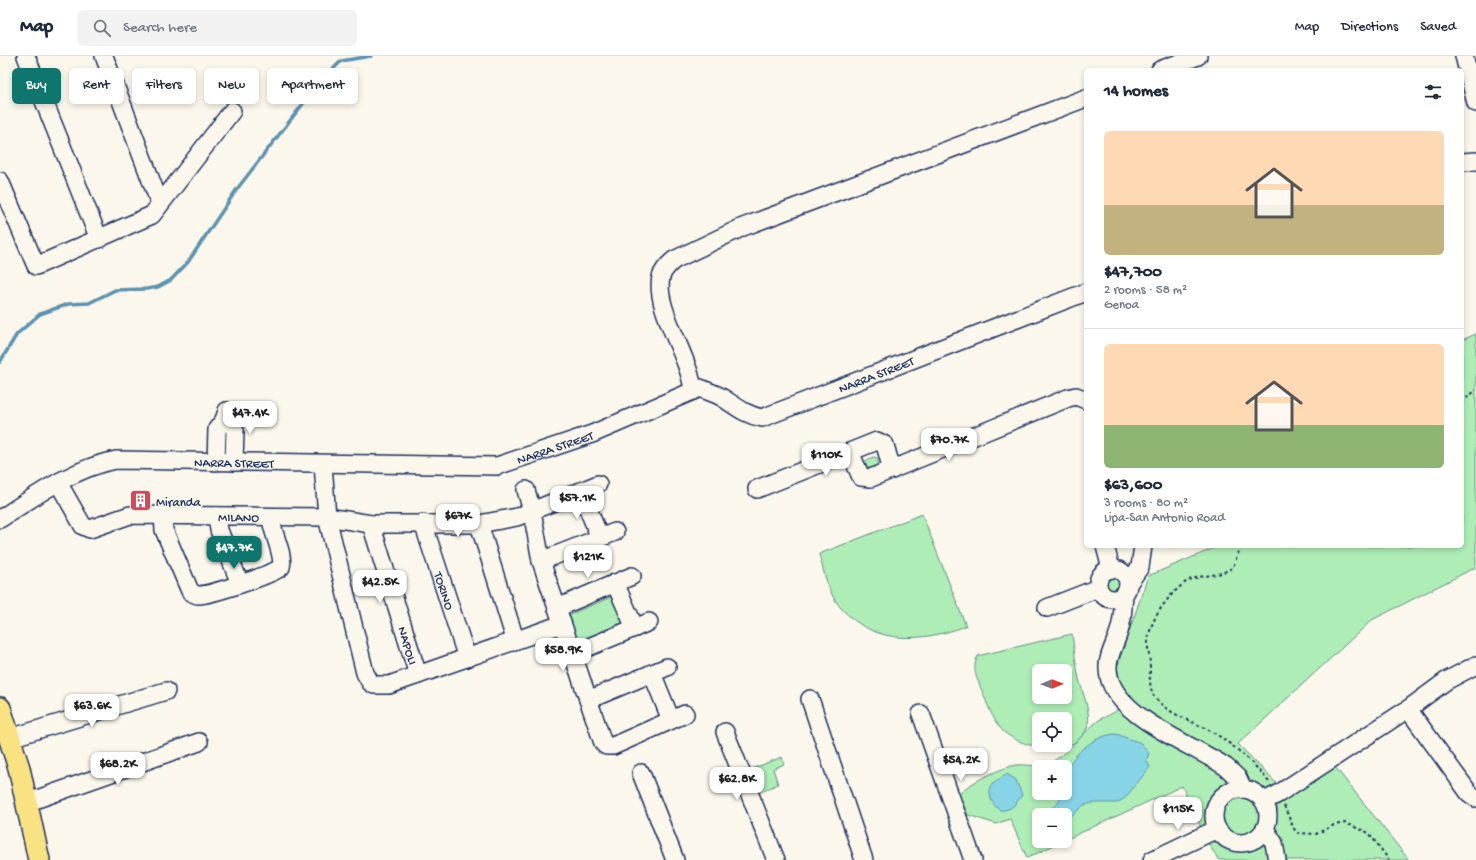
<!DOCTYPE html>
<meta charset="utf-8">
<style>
:root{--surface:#fff;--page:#f2f2f3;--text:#1f2937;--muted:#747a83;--line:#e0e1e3;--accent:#0f766e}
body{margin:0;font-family:"Gochi Hand",sans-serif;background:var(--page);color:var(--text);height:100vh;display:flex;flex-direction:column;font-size:15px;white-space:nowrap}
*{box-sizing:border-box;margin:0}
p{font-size:13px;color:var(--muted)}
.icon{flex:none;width:22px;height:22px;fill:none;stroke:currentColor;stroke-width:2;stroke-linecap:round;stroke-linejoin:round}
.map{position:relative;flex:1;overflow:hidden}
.panel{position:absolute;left:1084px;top:12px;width:380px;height:480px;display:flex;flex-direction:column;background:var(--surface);border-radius:6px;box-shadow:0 2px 6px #0003}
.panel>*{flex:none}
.guide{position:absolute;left:12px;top:12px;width:380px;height:36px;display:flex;gap:8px}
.needle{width:26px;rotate:89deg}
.buttons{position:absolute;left:1032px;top:608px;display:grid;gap:8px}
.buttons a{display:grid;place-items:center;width:40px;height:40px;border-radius:6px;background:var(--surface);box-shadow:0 2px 6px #0003;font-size:20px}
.price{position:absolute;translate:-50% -34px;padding:0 9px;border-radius:8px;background:#fff;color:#222;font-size:13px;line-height:26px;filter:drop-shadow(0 1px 2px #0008)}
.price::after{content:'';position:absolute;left:50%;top:24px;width:12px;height:9px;margin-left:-6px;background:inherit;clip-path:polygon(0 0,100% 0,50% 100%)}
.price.on{background:var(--accent);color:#fff}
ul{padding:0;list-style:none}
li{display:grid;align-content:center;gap:8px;height:212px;padding:0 20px}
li+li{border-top:1px solid var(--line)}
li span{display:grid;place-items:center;height:124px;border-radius:6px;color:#555}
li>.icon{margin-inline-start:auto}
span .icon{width:72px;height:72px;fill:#fffc;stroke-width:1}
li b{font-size:17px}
h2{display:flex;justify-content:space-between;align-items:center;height:48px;padding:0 20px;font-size:17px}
.chip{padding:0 14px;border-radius:6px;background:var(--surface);box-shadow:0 2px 6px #0003;font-size:14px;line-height:36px}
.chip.on{background:var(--accent);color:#fff}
header{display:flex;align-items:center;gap:24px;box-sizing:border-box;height:56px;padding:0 20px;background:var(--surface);border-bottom:1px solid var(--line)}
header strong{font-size:19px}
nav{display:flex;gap:22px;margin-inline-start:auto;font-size:14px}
.search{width:280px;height:36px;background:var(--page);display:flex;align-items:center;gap:10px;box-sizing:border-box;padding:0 14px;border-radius:6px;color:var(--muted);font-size:15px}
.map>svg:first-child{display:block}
.green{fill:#aeedb5;stroke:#648e8a;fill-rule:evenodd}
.water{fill:#87d4e6;stroke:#5c92b0}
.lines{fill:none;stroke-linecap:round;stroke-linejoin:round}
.stream{stroke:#5c92b0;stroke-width:3.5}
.minor-casing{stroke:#1b2f5e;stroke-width:20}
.major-casing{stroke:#1b2f5e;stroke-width:24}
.path{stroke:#1b2f5e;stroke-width:2;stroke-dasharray:3 3;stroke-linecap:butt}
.minor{stroke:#fbf7ec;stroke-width:17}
.major{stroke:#f8e281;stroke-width:21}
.labels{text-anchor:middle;stroke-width:3.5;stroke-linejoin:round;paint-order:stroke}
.street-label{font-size:13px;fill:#1b2f5e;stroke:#fbf7ec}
.poi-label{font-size:13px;fill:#1b2f5e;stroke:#fbf7ec;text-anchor:start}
</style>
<header>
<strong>Map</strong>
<div class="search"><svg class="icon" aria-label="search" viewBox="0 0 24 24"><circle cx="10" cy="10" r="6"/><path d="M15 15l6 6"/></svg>Search here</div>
<nav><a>Map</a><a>Directions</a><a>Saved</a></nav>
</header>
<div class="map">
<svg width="1476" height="804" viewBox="0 0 1476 804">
<rect width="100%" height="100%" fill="#fbf7ec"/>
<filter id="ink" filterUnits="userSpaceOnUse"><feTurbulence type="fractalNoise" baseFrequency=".025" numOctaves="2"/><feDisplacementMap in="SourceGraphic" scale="8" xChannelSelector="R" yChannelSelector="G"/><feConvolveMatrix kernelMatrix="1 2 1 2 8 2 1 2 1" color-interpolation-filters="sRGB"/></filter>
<g filter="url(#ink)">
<path class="green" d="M1476,278V511L1372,564L1238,688L1276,727L1286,741L1335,711L1409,804H1219L1209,789L1182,730L1065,784V759H1039V785H1063L1027,802L1010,763L996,768L968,759L959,739C963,729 1007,709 1017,709C1027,708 1040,712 1048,708C1068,698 1081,678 1099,664C1103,661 1108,660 1113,657C1119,653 1125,646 1131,641L1120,626L1117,611L1148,520L1219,490H1462V284ZM1039,711H1065V737H1039Z
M873,401L877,402L879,409L867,414L863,406Z
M922,458L966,570C922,586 875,590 841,552C828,538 824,516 819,498Z
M1105 528a8 8 0 1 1 16 0a8 8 0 1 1-16 0Z
M616,539L627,565L577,586L566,560Z
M1072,578C1074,593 1076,608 1079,623C1082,635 1091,657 1088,668C1080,704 1020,694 1001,673C992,662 987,647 982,635C977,622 971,613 978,600L986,598ZM1039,615H1065V641H1039ZM1039,663H1065V689H1039Z
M782,701L784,708L773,713L778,728L758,737L749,714Z"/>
<path class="water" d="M1116,678L1141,687L1149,698L1146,704L1150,711L1125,742L1117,747H1093L1084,749L1065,765V759H1039V764L1037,763V754C1049,751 1060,755 1060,737H1065C1065,731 1063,721 1066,715C1074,696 1096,679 1116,678Z
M1007,718L1016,724L1022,739C1016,748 1011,755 1000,754C991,749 989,739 990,730Z"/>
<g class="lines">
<path class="stream" d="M0,306L17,278L40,258L68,248L89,247L115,234L147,233L158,231L171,224L188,206L237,133L316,31L341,5L371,0"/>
<defs>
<g id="minor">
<path d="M26,0L99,183"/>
<path d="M104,0L160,148"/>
<path d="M1464,0L1476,47"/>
<path d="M1160,14L1198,0"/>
<path d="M1462,106L1476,105"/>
<path d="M0,125L36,210L152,159L232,55"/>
<path d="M693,335C690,300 654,253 661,221C663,214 668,209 674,204L743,171L1086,42"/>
<path d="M227,355L235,375L234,406"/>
<path d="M850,396L861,421L871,422L1068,342L1076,340L1086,344"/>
<path d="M216,406L217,373L224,364L227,355"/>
<path d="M323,408L327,461L365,617L370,626L374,629H389L418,619L562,568"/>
<path id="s1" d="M59,428L83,470L90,473L130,459L327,461L371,468H479L517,461L598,428"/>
<path d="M757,433L877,385L885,389L892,414"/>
<path d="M526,434L532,455L541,505L603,687L606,690H613L685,658"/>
<path d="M581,436L600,482"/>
<path d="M163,460L164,474L190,535C193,537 195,539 198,539C207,540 275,518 281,511C285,499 271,475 271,461"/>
<path d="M217,460L219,474L240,528"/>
<path id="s2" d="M0,463C35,440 74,412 116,404L497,410L592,378L700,332C707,335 717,338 723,342C737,351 746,359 762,362L1086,236"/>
<path id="s3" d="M423,467L467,602"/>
<path id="s4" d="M371,468L418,619"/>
<path d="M479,468L515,583"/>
<path d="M1105,490L1111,513"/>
<path d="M541,505L615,476"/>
<circle cx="1113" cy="528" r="15"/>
<path d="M615,527L635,572"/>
<path d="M1128,528L1140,511L1143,490"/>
<path d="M1124,538C1123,550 1123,561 1120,572C1117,585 1107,600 1108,613C1109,659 1193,688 1226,711L1238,722L1243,733"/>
<path d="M557,552L632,520"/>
<path d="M1047,552L1098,532"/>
<path d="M572,598L649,566"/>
<path d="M652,617L671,664"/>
<path d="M810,643L864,804"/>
<path d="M588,644L667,611"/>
<path d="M1408,653L1469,737L1476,742"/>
<path d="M921,658L973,804"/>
<path d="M725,676L776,804"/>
<path d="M10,682L166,635"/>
<path d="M641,717L675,804"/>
<circle cx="1241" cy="760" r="27"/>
<path d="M1264,745L1278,738L1408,653L1446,625L1476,609"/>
<path d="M26,747L199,686"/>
<path d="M1265,773L1274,787L1277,804"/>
<path d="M1152,804L1217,773"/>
</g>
<path id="major" d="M0,652L19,712L39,804"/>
</defs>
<use href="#minor" class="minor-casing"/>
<use href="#major" class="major-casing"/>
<path class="path" d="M1462,346L1476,334
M1241,490L1233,511C1218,523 1197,516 1182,529C1166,542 1150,564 1148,585C1147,593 1150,601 1150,609C1150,623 1148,636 1159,646C1172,659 1191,665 1207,673C1231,686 1252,705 1269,726
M1284,750L1294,773L1298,777L1316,778L1334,769L1345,767L1369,777L1389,804"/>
<use href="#minor" class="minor"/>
<use href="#major" class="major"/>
</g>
</g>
<defs>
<symbol id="building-square" viewBox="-11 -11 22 22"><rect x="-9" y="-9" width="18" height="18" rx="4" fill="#d1495b" stroke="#fbf7ec"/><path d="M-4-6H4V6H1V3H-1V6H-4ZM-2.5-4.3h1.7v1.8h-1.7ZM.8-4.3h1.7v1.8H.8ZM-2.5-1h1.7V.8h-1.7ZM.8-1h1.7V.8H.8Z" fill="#fff"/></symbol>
</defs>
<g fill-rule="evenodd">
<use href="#building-square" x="128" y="432" width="25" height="25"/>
</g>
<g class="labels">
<g class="street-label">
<text dy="5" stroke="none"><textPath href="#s2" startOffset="921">NARRA STREET</textPath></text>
<text dy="5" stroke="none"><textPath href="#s2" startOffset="573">NARRA STREET</textPath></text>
<text dy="5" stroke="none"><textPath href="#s2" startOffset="249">NARRA STREET</textPath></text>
<text dy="5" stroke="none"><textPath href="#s1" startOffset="207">MILANO</textPath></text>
<text dy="5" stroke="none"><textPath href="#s3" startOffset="71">TORINO</textPath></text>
<text dy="5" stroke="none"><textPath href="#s4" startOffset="127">NAPOLI</textPath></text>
</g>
<g class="poi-label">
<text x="156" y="450">Miranda</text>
</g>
</g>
</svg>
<div class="buttons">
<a><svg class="needle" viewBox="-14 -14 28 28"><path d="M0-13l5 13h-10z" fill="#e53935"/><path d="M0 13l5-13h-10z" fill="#747a83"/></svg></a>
<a><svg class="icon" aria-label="locate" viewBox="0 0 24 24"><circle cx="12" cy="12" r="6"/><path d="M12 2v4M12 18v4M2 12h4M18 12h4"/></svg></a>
<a>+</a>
<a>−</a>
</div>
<b class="price" style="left:250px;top:379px">$47.4K</b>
<b class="price" style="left:949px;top:406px">$70.7K</b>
<b class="price" style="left:826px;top:421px">$110K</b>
<b class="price" style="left:577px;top:464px">$57.1K</b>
<b class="price" style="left:458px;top:482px">$67K</b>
<b class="price on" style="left:234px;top:514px">$47.7K</b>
<b class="price" style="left:588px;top:523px">$121K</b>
<b class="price" style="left:380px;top:548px">$42.5K</b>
<b class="price" style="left:563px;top:616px">$58.9K</b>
<b class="price" style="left:92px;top:672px">$63.6K</b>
<b class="price" style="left:961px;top:726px">$54.2K</b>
<b class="price" style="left:118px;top:730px">$68.2K</b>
<b class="price" style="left:737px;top:745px">$62.8K</b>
<b class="price" style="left:1178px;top:775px">$115K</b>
<div class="guide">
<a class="chip on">Buy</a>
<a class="chip">Rent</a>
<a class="chip">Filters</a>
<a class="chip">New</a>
<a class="chip">Apartment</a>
</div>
<section class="panel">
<h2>14 homes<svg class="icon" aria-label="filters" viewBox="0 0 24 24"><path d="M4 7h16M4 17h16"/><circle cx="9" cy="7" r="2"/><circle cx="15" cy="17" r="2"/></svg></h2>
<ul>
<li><span style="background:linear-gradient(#ffd9b3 60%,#c2b280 0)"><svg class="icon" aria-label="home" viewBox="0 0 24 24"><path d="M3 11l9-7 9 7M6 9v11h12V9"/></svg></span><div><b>$47,700</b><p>2 rooms · 58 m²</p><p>Genoa</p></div></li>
<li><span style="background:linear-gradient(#ffd9b3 65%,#8fb573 0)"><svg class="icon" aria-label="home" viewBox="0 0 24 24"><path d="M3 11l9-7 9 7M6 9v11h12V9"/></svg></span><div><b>$63,600</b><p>3 rooms · 80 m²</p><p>Lipa-San Antonio Road</p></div></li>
</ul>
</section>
</div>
